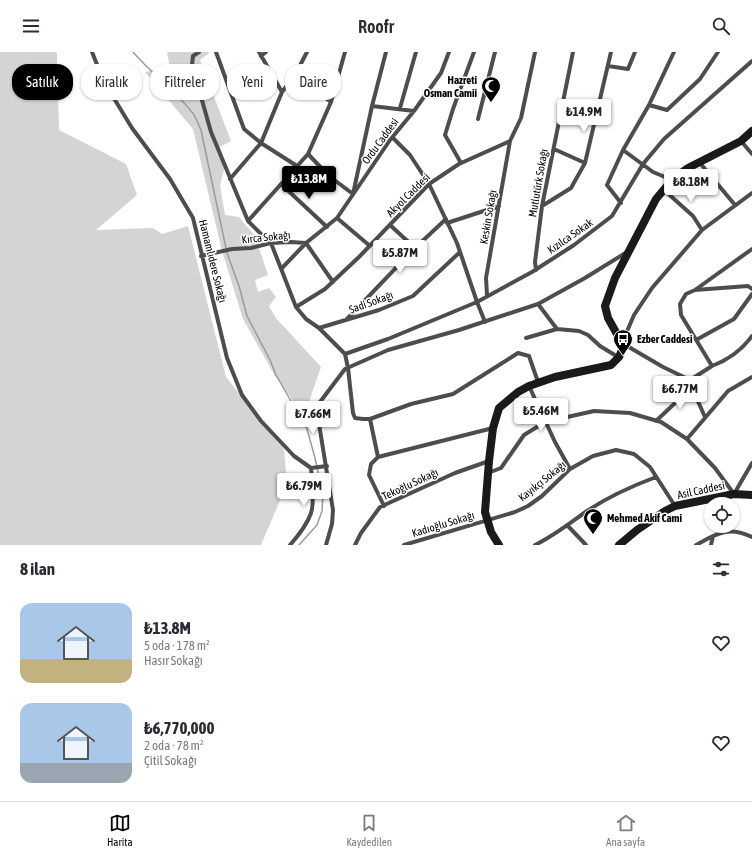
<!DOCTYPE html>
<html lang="tr">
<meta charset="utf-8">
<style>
:root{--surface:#fff;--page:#f7f7f7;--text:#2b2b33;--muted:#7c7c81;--line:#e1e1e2;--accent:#000}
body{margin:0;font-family:"Asap Condensed",sans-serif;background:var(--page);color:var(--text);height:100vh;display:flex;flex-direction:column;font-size:15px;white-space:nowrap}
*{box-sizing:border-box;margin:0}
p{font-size:13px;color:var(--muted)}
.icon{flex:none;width:22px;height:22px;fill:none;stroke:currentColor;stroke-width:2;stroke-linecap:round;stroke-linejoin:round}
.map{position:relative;height:493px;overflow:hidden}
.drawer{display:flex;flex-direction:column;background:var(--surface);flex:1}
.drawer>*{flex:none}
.guide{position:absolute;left:12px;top:12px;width:400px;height:36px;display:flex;gap:8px}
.fabs{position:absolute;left:704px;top:445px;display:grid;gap:8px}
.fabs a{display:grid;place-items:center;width:36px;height:36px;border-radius:50%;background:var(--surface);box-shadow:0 1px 3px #0004;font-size:20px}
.price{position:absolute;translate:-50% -34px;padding:0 9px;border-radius:4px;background:#fff;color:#222;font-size:13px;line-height:26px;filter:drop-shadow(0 1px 2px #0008)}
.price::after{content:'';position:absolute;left:50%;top:24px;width:12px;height:9px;margin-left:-6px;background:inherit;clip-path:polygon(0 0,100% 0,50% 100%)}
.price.current{background:var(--accent);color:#fff}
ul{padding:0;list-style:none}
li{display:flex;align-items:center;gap:12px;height:100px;padding:0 20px}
li span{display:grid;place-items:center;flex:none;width:112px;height:80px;border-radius:12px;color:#555}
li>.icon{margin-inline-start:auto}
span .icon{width:48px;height:48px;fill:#fffc;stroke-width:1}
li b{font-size:17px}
h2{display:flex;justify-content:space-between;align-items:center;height:48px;padding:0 20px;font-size:17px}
.tag{padding:0 14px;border-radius:16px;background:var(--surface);box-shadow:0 1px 3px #0004;font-size:14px;line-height:36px}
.tag.current{background:var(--accent);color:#fff}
header{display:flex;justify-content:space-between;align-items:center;height:52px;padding:0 20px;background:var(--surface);font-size:18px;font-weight:600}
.tab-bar{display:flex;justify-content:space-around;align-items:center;height:56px;border-top:1px solid var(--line);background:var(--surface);font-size:11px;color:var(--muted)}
.tab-bar a{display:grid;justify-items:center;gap:2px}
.tab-bar .current{color:var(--accent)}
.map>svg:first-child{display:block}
.green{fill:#d4d4d4}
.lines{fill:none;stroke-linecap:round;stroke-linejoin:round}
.stream{stroke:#9b9b9b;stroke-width:1.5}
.street{stroke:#4d4d4d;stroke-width:4}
.secondary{stroke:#1a1a1a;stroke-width:8}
.labels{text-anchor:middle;stroke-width:3;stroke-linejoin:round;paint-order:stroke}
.poi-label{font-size:11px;font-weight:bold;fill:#000;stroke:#fff;text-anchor:start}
.street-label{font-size:11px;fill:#000;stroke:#fff}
</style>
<header><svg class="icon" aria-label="menu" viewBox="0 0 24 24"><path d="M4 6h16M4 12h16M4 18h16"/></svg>Roofr<svg class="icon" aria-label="search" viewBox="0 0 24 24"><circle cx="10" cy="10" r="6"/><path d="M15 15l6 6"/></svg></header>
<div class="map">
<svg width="752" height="493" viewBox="0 0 752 493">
<rect width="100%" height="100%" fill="#fff"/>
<path class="green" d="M0,0H55L57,1L59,78L126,112L137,143L96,178L153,176L162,182L188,174L226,325L284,397L287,432L261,493H0Z
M167,0H210L200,8L231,89L220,95L224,118L220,133L225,163L239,165L255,184L268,223L255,228L258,240L269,236L276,245L269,254L276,266L321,315L304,364L275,324L243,267L222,199L193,77L145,20L170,16Z"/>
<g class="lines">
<path class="stream" d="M133,0C151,21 174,38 191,59C196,64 198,72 201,78L227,201L239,234L247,264L270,308L276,323L307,377L315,406L323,442L322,459L317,473L299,493"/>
<path class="street" d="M92,0L104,30L132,76L170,127L193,166L227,306L242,343L261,369L294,404L311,416L327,414
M199,0L193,4L192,13L211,80L248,169L259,180L271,191L296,255L306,267L319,276L345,302L348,316L353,361L355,366L363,367H370
M216,0L244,77L261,91L297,114
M259,0L282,40
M261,4L266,0
M608,14L628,17L635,0
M295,23L331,50
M649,53L667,58L700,27L718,0
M372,54L414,59
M400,56L416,0
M562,57L596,67
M478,67L495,0
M393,86L410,103L429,132L457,191L477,250L485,270
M741,89L752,102
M554,97L585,111
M308,102L329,124L353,142L372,54L386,0
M461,111L445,83L453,57L474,0
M700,111L735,153
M230,127L261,91L282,40L295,23L307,0
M672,128L653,120L623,98L649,53L674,0
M281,132L327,175
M664,138L693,164L702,178
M621,151L607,133L623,98
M542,154L571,136L585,111L611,0
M337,166L370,194
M248,169L308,102L331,50L345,0
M447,171L499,154
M390,173L415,196
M201,204L232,197L251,196L271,191L291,190L306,191L333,230
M282,216L306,191L337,166L390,88L414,59L441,21L449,0
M536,218L535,210L542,154L573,0
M695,238L748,234L752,237
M487,243L486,226L510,89
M538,252L557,277L579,279L588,283L600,294L618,305
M296,255L325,237L360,204L429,132L459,112L510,89L521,66L535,0
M346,268L415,196L446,167
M319,276L379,258L413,244L460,200
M526,286L557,277
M696,288L734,267L752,242
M345,302L388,287L477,250L532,220L574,193L612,164L643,112L664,87L752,9
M712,314C728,308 742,298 752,284
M690,328L712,314L681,263L680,252L686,242L695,238L752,197
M529,334L555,390L570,417
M705,365L696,345L690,328L663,315L622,291L634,263L652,236L702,178L752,141
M656,369L692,335
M493,376L378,405L370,367L411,352L453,342L518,301L529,304L538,330
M687,387L728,339L752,325
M378,405L371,412L369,423L384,454
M488,421L501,416L524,383L545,370L594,359L630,361L661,370L687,387L715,416L734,442L752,411
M567,473L586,493
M290,493C298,484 307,473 311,461C315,449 312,429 311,416
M326,493L332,472L333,458L319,372L320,350L345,317L388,298L459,278L538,252L585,226L627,200
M355,493L361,481L380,455L455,421L489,409
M404,493L515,460L528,454L542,444L570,417L593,404L616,398L634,402L650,415L675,454
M535,493C554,484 570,471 587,459C608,445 632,434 656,425
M696,493C718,481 728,474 752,485
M711,493L713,484"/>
<path class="secondary" d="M499,493L491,480L485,460L489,409L493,376L499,356L518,340L529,334L555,325L611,313L619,305L622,298V291L608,266L605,254L615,226L656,147L672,128L688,116L741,89L752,79
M619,493L637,478L665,459L675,454L734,442L752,443"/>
</g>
<defs>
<symbol id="mosque-pin" viewBox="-11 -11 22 30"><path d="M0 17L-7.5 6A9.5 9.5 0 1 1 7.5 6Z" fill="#000" stroke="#fff"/><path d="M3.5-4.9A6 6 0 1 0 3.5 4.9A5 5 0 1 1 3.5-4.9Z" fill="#fff"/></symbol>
<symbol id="bus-pin" viewBox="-11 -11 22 30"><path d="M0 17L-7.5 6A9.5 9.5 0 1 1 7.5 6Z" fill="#000" stroke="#fff"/><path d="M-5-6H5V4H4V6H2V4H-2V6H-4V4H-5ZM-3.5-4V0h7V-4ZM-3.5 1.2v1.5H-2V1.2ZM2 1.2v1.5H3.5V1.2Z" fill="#fff"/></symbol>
</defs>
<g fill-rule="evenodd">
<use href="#mosque-pin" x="480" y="23" width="22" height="30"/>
<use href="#bus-pin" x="612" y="276" width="22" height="30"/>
<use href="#mosque-pin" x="582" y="455" width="22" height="30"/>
</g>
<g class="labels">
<g class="poi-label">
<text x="477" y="32" text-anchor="end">Hazreti<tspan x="477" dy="13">Osman Camii</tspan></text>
<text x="637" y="291">Ezber Caddesi</text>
<text x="607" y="470">Mehmed Akif Cami</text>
</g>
<g class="street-label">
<text transform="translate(380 89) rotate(-54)" y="4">Ordu Caddesi</text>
<text transform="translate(538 131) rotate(-80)" y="4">Mutlutürk Sokağı</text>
<text transform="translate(408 143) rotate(-45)" y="4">Akyol Caddesi</text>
<text transform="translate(488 165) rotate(-80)" y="4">Keskin Sokağı</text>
<text transform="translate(570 184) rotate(-35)" y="4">Kızılca Sokak</text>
<text transform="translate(266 185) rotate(-6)" y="4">Kırca Sokağı</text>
<text transform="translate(213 209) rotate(76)" y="4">Hamamlıdere Sokağı</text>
<text transform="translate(371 250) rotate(-20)" y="4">Sadi Sokağı</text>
<text transform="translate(542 429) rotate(-39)" y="4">Kayıkçı Sokağı</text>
<text transform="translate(410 432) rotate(-25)" y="4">Tekoğlu Sokağı</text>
<text transform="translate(701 438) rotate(-12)" y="4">Asil Caddesi</text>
<text transform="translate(443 472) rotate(-17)" y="4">Kadıoğlu Sokağı</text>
</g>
</g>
</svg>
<div class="fabs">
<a><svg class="icon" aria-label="locate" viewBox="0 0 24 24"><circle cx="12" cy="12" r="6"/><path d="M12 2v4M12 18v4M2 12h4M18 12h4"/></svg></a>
</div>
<b class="price" style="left:584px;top:81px">₺14.9M</b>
<b class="price current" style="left:309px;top:148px">₺13.8M</b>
<b class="price" style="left:691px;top:151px">₺8.18M</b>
<b class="price" style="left:400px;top:222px">₺5.87M</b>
<b class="price" style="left:680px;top:358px">₺6.77M</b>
<b class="price" style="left:541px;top:380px">₺5.46M</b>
<b class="price" style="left:313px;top:383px">₺7.66M</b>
<b class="price" style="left:304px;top:455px">₺6.79M</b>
<div class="guide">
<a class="tag current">Satılık</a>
<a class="tag">Kiralık</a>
<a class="tag">Filtreler</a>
<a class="tag">Yeni</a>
<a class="tag">Daire</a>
</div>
</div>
<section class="drawer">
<h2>8 ilan<svg class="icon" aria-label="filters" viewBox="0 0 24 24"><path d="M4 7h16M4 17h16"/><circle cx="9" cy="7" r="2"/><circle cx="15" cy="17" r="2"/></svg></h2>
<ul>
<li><span style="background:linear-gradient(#a9c7e8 70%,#c2b280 0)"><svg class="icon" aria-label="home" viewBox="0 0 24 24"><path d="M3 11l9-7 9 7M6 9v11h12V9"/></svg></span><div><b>₺13.8M</b><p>5 oda · 178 m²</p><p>Hasır Sokağı</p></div><svg class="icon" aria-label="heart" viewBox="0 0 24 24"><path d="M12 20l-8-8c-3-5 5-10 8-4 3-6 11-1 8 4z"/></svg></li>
<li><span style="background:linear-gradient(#a9c7e8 75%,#9aa5b1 0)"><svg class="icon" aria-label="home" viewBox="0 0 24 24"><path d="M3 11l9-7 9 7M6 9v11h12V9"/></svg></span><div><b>₺6,770,000</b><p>2 oda · 78 m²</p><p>Çitil Sokağı</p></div><svg class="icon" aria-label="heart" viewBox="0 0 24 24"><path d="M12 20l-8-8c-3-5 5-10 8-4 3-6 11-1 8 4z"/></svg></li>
</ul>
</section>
<nav class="tab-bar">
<a class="current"><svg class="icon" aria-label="map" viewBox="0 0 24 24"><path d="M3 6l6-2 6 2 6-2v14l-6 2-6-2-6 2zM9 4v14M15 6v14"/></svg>Harita</a>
<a><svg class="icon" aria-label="saved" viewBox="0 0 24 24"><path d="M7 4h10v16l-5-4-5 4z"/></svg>Kaydedilen</a>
<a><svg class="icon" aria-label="home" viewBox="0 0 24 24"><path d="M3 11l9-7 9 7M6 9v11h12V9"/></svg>Ana sayfa</a>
</nav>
